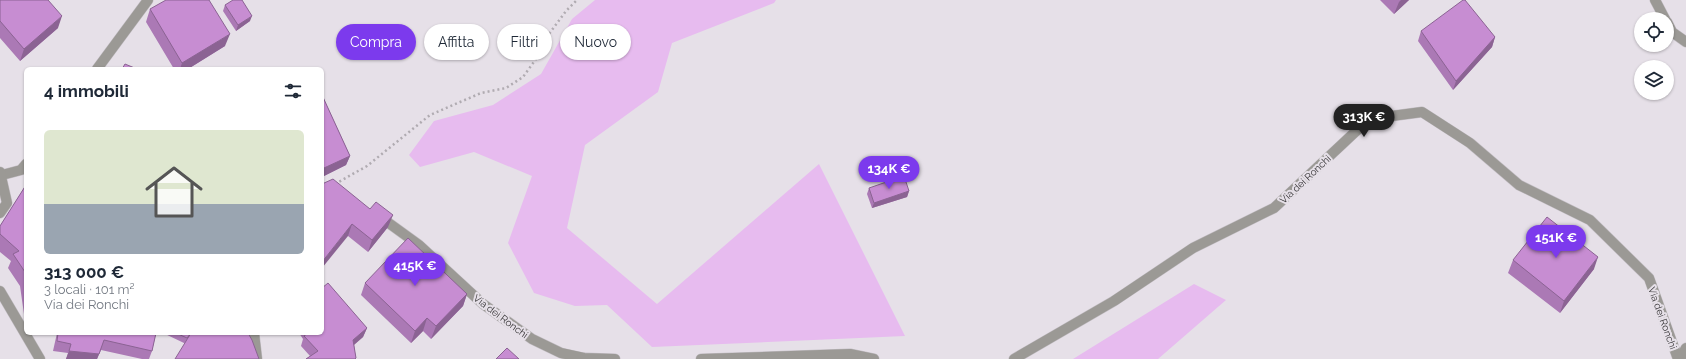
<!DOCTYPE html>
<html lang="it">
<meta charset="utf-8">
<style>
:root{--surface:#fff;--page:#f2f2f3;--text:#1f2937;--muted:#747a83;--accent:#7c3aed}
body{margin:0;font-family:Raleway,sans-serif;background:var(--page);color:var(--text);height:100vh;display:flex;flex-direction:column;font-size:15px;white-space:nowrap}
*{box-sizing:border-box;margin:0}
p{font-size:13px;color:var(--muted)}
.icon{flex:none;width:22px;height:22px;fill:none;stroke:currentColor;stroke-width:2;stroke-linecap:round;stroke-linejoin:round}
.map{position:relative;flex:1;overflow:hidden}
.details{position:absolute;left:24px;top:67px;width:300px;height:268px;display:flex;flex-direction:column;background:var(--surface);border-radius:6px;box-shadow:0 1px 3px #0004}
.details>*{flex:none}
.guide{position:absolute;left:336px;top:24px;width:380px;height:36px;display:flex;gap:8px}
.buttons{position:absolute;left:1634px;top:12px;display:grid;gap:8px}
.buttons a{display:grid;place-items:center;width:40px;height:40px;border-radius:50%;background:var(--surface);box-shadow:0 1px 3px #0004;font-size:20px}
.price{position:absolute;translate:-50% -34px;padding:0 9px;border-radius:14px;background:var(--accent);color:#fff;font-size:13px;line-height:26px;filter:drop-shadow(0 1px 2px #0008)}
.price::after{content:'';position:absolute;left:50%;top:24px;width:12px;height:9px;margin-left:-6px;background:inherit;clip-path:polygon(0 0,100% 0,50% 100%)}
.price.selected{background:#222;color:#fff}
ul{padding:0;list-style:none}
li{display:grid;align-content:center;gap:8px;height:212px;padding:0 20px}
li span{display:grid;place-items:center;height:124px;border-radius:6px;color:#555}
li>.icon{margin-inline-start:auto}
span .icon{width:72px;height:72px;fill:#fffc;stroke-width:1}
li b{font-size:17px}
h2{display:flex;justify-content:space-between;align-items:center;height:48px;padding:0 20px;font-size:17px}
.chip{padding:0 14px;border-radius:18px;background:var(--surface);box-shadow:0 1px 3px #0004;font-size:14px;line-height:36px}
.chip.selected{background:var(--accent);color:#fff}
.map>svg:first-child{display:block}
.green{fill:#e7bbef}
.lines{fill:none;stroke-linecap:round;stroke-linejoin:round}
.service-casing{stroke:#c3bec4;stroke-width:11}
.minor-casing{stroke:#c3bec4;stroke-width:11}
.path{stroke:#b0abb1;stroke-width:2.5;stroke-dasharray:2 3;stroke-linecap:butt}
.service{stroke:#9b9995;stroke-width:10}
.minor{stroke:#9b9995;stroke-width:10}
.wall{fill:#ab79b5}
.shaded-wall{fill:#8b6393}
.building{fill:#c78dd2;stroke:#8b6393}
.labels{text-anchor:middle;stroke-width:4;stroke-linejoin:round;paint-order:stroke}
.street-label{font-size:10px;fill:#363436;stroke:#e6e0e8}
</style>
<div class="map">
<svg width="1686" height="359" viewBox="0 0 1686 359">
<rect width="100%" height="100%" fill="#e6e0e8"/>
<path class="green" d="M595,0H776L774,3L672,43L658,92L585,145L567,228L657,304L819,164L905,336L652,347L607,305L575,306L534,293L508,243L532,176L474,152L420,167L409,155L434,121L493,105L541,74L572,19Z
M1194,284L1226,300L1158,359H1073Z"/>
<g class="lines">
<defs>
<path id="service" d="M1655,0L1665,19
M1667,22L1672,32L1686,42
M97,69L148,0
M2,175L21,170L26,164
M1680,359L1686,348"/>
<path id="minor" d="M0,172L7,203L0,213
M379,216L419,245L483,304L532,339L561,353L584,358L615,359
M0,291L40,359
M254,333L257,359
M701,359L850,354L874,359
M1014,359L1114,301L1193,248L1274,208L1369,119L1422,112L1470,143L1519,185L1590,220L1649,278L1678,359"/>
</defs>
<use href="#service" class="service-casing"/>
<use href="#minor" class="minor-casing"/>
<path class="path" d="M335,184L367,166L430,115L481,93L506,88L523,77L536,59L546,38L566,11L577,0"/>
<use href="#service" class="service"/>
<use href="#minor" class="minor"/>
</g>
<path class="wall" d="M0,0L58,28L20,61L0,38Z
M1380,0H1409L1394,14Z
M225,5L250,21L236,31L223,11Z
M150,9L225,46L188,69H174L146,22Z
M1421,31L1495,37L1492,47L1453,90L1418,41Z
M322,95L350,156L346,165L322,177Z
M322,184L388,227L368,252L348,236Z
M26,185V313L24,314L20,286L8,268L11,261L0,252V226Z
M869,188L909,191L907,197L872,208L867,194Z
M1513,260L1594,269L1560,313L1508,273Z
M365,283L467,294L463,306L431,339L423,331L411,343L361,295Z
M367,328L363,337L354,345L356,359H306L310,356L301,346L303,339L299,333H322Z
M57,333H156L152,351L149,359H142L101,350L97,359H66L68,353L53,351Z
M163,333H248L184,343Z"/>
<path class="shaded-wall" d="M1401,0H1409L1394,14L1399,2Z
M62,16L58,28L20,61L24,49Z
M252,16L250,21L236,31L238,25Z
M230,34L225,46L188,69H180L182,63Z
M1495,37L1492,47L1453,90L1456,81Z
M350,156L346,165L322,177V173L324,168Z
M909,191L907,197L872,208L874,203Z
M393,215L388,227L368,252L372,240Z
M352,224L348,236L322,268V262Z
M1598,257L1594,269L1560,313L1564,301Z
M467,294L463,306L431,339L436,326Z
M427,318L423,331L411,343L415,331Z
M367,328L363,337L349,349L353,340Z
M69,351L99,354L97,359H66Z"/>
<path class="building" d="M0,0H48L62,16L24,49L0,21Z
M166,0H209L230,34L182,63L150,9Z
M233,0H242L252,16L238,25L225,5Z
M1463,0H1465L1495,37L1456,81L1421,31Z
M125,64L137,69H122Z
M322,95L350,156L324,168L322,164Z
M904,176L909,191L874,203L869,188Z
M333,179L370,209L376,202L393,215L372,240L352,224L322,262V184Z
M26,185V279L25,272L13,254L19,251L0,234V226Z
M1547,217L1598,257L1564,301L1513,260Z
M408,238L467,294L436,326L427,318L415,331L365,283Z
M328,283L367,328L353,340L356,358L355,359H306L318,351L304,336L308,333H322V288Z
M58,333H156L152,351L104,340L99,354L69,351L71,344L57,341Z
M176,333H191L187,338Z
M191,333H248L252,340L259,359H175Z
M507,348L519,359H496Z"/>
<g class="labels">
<g class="street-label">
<text transform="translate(1305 179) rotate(-43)" y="4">Via dei Ronchi</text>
<text transform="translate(501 316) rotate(37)" y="4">Via dei Ronchi</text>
<text transform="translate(1663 318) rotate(70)" y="4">Via dei Ronchi</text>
</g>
</g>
</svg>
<div class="buttons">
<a><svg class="icon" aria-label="locate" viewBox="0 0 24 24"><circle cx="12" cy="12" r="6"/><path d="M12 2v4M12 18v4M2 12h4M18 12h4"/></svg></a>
<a><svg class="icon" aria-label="layers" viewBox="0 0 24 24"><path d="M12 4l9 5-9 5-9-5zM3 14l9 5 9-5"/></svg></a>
</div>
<b class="price selected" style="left:1364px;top:138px">313K €</b>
<b class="price" style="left:889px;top:190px">134K €</b>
<b class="price" style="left:1556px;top:259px">151K €</b>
<b class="price" style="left:415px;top:287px">415K €</b>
<div class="guide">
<a class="chip selected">Compra</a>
<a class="chip">Affitta</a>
<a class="chip">Filtri</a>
<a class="chip">Nuovo</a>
</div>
<section class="details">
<h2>4 immobili<svg class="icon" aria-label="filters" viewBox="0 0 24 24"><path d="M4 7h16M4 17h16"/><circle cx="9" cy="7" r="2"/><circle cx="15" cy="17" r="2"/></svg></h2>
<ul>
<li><span style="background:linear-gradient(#dfe7d0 60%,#9aa5b1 0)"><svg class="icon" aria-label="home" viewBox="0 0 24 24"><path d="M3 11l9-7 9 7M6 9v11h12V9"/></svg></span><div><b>313 000 €</b><p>3 locali · 101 m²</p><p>Via dei Ronchi</p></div></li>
</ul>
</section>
</div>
